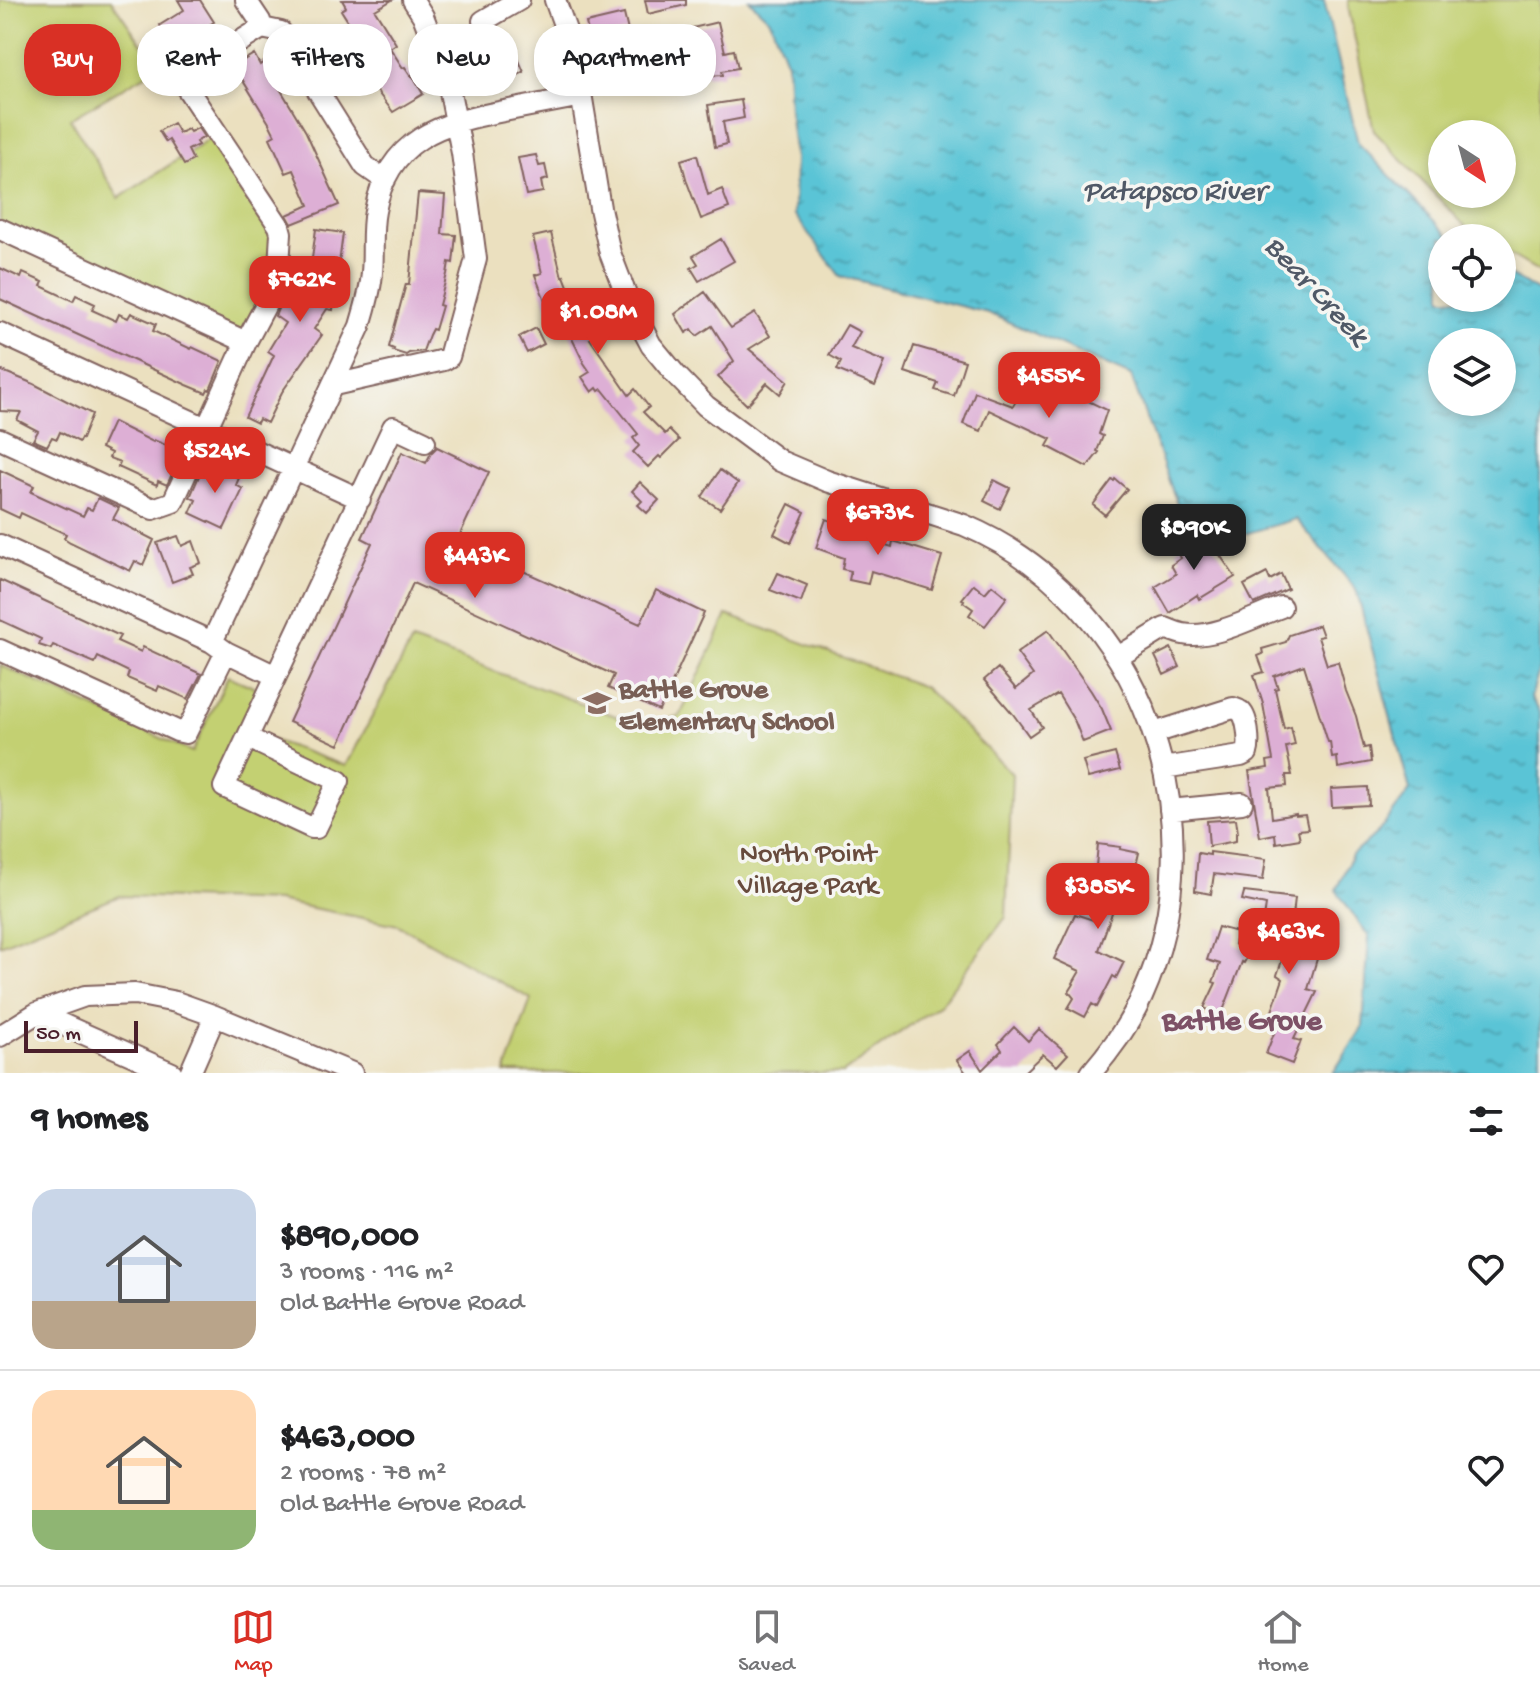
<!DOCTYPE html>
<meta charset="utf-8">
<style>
:root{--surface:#fff;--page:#f2f2f2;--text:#202124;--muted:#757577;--line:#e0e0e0;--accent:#d93025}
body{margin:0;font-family:"Gochi Hand",sans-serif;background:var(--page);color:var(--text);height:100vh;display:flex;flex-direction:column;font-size:30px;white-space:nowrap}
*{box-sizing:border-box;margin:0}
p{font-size:26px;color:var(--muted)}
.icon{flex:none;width:44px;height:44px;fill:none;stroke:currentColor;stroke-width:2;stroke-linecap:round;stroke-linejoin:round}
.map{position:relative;height:1073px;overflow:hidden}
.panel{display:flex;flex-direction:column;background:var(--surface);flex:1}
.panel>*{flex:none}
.hud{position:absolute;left:24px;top:24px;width:800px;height:72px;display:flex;gap:16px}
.needle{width:52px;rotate:144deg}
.buttons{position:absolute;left:1428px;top:120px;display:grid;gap:16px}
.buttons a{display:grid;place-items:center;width:88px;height:88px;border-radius:50%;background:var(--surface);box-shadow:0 4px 12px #0003;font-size:40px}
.scale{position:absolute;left:24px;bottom:20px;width:114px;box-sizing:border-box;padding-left:8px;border:4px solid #4a1f2b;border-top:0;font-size:22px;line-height:28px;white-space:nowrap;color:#4a1f2b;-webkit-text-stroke:6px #f6f6f2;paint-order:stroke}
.price{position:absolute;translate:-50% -68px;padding:0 18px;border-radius:16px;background:var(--accent);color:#fff;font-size:26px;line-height:52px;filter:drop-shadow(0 2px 4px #0008)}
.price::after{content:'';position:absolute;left:50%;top:48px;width:24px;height:18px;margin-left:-12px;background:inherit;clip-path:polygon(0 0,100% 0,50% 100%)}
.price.on{background:#222;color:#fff}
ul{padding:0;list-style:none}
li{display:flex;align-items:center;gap:24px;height:200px;padding:0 32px}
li+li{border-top:2px solid var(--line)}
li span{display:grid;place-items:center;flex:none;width:224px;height:160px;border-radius:24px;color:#555}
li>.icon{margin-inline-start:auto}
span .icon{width:96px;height:96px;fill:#fffc;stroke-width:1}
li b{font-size:34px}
h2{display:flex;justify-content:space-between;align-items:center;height:96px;padding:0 32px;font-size:34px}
.pill{padding:0 28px;border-radius:32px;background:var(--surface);box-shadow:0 4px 12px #0003;font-size:28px;line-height:72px}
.pill.on{background:var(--accent);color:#fff}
.menu{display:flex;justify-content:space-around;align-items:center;height:112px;border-top:2px solid var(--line);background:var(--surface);font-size:22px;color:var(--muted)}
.menu a{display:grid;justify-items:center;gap:4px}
.menu .on{color:var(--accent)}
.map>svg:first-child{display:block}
.green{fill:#c3d072;stroke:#86784e;stroke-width:2;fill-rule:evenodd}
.water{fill:url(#water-ripples);stroke:#527280;stroke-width:2;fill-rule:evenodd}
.building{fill:#ddafd5}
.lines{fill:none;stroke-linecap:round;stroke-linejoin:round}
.minor-casing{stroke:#82635f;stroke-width:24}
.minor{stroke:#fff;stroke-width:20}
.labels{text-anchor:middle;stroke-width:7;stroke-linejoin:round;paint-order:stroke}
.education-label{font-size:28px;font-weight:bold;fill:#785e54;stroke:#f6f6f2;text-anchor:start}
.park-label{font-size:28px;fill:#684b3d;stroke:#f6f6f2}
.water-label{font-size:30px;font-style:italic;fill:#505967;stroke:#f6f6f2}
.neighbourhood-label{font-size:30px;font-weight:bold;fill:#7d5166;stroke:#f6f6f2}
</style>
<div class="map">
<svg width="1540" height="1073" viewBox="0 0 1540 1073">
<defs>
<pattern id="water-ripples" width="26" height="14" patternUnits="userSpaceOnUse" patternTransform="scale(2)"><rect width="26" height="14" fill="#5ac4d6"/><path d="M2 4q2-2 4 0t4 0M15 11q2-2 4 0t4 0" fill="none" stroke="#4c9fae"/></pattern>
</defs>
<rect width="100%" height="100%" fill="#f6f6f2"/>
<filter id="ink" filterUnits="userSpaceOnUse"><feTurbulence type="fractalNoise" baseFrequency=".0125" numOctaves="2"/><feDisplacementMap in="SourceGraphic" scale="16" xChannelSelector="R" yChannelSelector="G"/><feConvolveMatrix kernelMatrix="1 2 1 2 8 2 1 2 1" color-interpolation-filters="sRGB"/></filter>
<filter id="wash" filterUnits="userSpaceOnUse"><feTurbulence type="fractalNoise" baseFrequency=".006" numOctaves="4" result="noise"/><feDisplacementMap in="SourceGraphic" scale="32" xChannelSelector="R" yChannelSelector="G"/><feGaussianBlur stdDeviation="1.8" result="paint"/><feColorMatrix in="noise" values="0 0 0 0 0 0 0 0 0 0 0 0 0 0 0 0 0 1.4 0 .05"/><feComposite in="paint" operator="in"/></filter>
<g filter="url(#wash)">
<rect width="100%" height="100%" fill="#ebe0bf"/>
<path class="green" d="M0,0H111L144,47L162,65L70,119L119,198L217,134L280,234L246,339L0,224Z
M1348,0H1540V272L1502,250V238H1481L1471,232L1374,131L1348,6ZM1442,134H1502V194H1442Z
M727,615L924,687L1012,774L1006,917L940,1004L843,1073H505L531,999L398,925L277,901L119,896L0,945V665L192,752L228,676L263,691L243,730L346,766L412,641L640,725L680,716Z"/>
<path class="water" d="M749,0H1324L1358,143L1451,238H1442V298H1502V271L1540,292V667L1531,698L1540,712V1073H1333L1363,1027L1369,937L1336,890L1352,855L1379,831L1410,790L1356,589L1296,519L1241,535L1178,506L1131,376L988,313L840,276L794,214L795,158L789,110L787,63L770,20ZM1442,342H1502V402H1442Z"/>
<g id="blocks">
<path class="building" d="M178,0H200L214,22L180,42L175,34L168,38L160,25L184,10Z
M342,0H392L375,10L396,44L390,48L403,68L405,67L411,76L412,75L423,94L393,112L379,94L374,85L376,84L358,56L366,50L341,10L346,7Z
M645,0H686V5L648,14Z
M624,14L628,31L585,42L588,31L586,23Z
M718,22L725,52L734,50L738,68L722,71L723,75L706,76L705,72L701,73L695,47L687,48V46L683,47L680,34L684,33V30Z
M486,45L492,63L496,61L498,65L517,56L524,72L484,92L476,75L467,51Z
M254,54L260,65L264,62L306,132L339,205L292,224L287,215L309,205L294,170L286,173L270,138L275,135L269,123L234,66Z
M741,100L744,118L723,122L727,144L715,147L708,105Z
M173,123L179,133L188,129L190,132L198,128L204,137L196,142L198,145L188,150L193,160L184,165L169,140L166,142L159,131Z
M536,155L539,166L545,165L548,179L541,181L543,192L526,195L518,158Z
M697,155L708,195L722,189L729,208L701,219L687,182L681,160Z
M418,193L445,195L442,234L456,235L453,263L449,262L447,274L439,305L442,306L435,330L432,329L429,335L423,351L409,353L406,355L393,351L394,349L389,347L406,284H409Z
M316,229L343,233L333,310L327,309L314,329L322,335L282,392L267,423L259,419L257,423L245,417L274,355L268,351L285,323L275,316L285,292L300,294L301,286L308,287Z
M551,233L562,277L564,276L580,317L591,312L602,333L590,339L629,395L635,389L649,407L643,412L665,434L669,430L679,440L661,458L659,456L648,467L633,452L639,446L633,438L638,434L602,389L599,391L597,388L592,392L582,377L590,372L584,363L558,310L550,313L535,275L542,273L533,237Z
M721,239L734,261L699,281L691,268L698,264L693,256Z
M0,268L21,278L23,273L43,282L41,286L73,301L76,295L95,304L92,310L116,321L119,314L128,318L131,313L156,324L153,331L191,349L192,347L222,361L210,390L208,389L206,393L187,385L0,299Z
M705,292L731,328L755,313L770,336L749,349L788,381L780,394L767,383L747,405L718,377L734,361L712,326L697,336L692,329L686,333L675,314Z
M847,325L860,332L851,348L885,362L875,386L837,370L841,362L829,355Z
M536,328L544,344L527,353L519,337Z
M914,346L965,361L954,396L935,390L938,383L905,372Z
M0,370L34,384L92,414L82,439L81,438L79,442L60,432L57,439L52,437L47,446L33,440L38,431L17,420L21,412L0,411Z
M1024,386L1050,400L1057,386L1107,410L1099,434L1103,436L1097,451L1099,452L1087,467L1047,446L1051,439L989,410L981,431L963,424L975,392L1013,406Z
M113,422L153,442L154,440L182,452L167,485L158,481L157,485L118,467L120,462L109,458L111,453L101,448Z
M437,447L489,472L457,541L640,624L656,590L704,613L659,711L608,688L614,675L413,583L339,745L289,722L372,543L362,538L402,452L426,463L431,453Z
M205,462L239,478L236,485L243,489L224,529L190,513L196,500L190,497Z
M0,470L34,486L31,492L83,516L87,508L92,510L98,498L119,508L113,519L154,540L143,565L135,561L130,571L70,542L64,538L66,534L21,513L19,518L0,509Z
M720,470L738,483L720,509L702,497Z
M1115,479L1127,489L1105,515L1093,505L1112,480L1114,481Z
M994,480L1010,488L1000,509L984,501Z
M640,482L659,500L647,513L638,505L642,501L632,491Z
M789,504L805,512L791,543L774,534Z
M826,519L865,533L863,538L892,547L893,541L942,556L932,590L871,571L868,584L849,580L851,571L842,569L844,558L816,548Z
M1194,524L1205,541L1209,539L1235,577L1199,599L1197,595L1170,613L1155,587L1176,574L1171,565L1181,558L1176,549L1189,540L1184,531Z
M178,536L182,546L193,541L201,563L190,567L193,574L172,582L157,543Z
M778,573L807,585L801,602L770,590Z
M1267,573L1270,580L1281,574L1288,589L1254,604L1244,585Z
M0,580L120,636L117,641L141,652L143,647L201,674L188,699L159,686L157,691L127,678L129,672L98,657L95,663L53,645L51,649L39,645L41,639L0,620Z
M974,584L985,593L992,585L1007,597L985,626L969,615L973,609L963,602L964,600L962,599Z
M1319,625L1323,636L1318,637L1327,665L1338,662L1346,691L1356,716L1364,748L1369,747L1371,762L1338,768L1337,757L1332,758L1330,742H1328L1304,665L1274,676L1278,688L1275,689L1284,729L1291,727L1295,745L1286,747L1292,775H1286L1287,786L1269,788L1272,818L1296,814V816L1305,815L1308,829L1298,830L1300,839L1276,843L1275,834L1260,837L1249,771L1268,768L1267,761L1273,760L1263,704L1254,675L1264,672L1258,656L1263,654L1262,649L1286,642L1289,635Z
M1048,630L1091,691L1102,709L1111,731L1083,742L1075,722L1058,694L1031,710L1042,727L1029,736L1013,714L984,680L998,668L1016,689L1033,675L1017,653Z
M1171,648L1180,667L1164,675L1155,656Z
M1115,753L1120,770L1088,778L1083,761Z
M1368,787L1369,805L1332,807L1331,789Z
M1236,819L1238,833H1236V841L1209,846L1207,821Z
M1098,844L1121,847L1120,849L1139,853L1125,909L1114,907L1099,950L1124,962L1116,978L1113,976L1097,1007L1092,1004L1085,1017L1068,1008L1074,998L1069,992L1074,984L1073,983L1080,971L1054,959L1075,914L1096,921L1105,879L1095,878Z
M1210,852L1266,859L1263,880L1214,874L1211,894L1195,891L1198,853L1210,855Z
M1244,892L1295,898L1291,933L1315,939V941L1322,942L1308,989L1317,992L1294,1039L1301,1041L1292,1064L1266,1054L1279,1020L1270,1017L1283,979L1277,975L1286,949L1283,948L1285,941L1277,940L1281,920L1264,918L1266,905L1242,900Z
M1218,927L1237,932L1234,944L1250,951L1244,963L1242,962L1221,1016L1204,1008L1216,983L1213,982L1220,964L1207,960Z
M1014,1027L1028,1041L1039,1029L1068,1054L1057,1066L1043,1054L1023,1073H966L957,1060L970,1051L982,1070L1002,1050L998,1044Z"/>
</g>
</g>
<g filter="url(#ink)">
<use href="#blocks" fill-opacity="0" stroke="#82635f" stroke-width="2"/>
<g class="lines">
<defs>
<path id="minor" d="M555,0L572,47L578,75L600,208L610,253L630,305L651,345L675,374L706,406L780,461L827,481L964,525C1143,601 1221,822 1142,997C1129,1025 1111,1050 1091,1073
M483,21L519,0
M262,28L281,32L365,166L385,180
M0,229L246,342
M0,333L360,499
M334,385L444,360L449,357L476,259L462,153L450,92L433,42L423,16L413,0
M0,439L153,509L173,502L246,342L270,297L279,267L281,233L279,226L180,78L262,28L260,21L246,0
M0,545L212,642L226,652L276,676
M212,642L360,326C365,308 371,291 372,272C374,252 371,231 375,211C388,139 440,123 504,111C530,106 556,101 582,96
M0,650L177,731L186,733L226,652
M1118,657L1165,628C1171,630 1177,633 1183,634C1212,640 1254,617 1281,607
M1154,733L1233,708C1235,709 1238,709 1240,711C1248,716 1250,744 1247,753L1241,756L1163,768
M248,738L339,781L316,828H312L224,787L393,427L425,442
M1170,810L1242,803
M37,1013L172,1073
M0,1036L37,1013L85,996L135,994L176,1002L215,1016L352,1073
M190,1073L215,1016"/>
</defs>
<use href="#minor" class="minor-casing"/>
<use href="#minor" class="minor"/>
</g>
</g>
<defs>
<symbol id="school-bare" viewBox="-9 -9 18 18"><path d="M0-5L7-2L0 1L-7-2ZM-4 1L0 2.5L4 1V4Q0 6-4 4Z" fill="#8d6e63" stroke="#f6f6f2" stroke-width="2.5" paint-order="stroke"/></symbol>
</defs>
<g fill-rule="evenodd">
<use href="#school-bare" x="577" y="683" width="40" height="40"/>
</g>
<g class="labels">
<g class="education-label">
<text x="619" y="697">Battle Grove<tspan x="619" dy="32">Elementary School</tspan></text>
</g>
<g class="park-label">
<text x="808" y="861">North Point<tspan x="808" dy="32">Village Park</tspan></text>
</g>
<g class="water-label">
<text x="1174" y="199">Patapsco River</text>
<text transform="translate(1318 289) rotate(47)" y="10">Bear Creek</text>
</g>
<g class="neighbourhood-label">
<text x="1242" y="1029">Battle Grove</text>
</g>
</g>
</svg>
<div class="buttons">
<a><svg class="needle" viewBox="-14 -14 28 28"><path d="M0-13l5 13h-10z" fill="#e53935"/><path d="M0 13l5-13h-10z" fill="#757577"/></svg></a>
<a><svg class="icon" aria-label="locate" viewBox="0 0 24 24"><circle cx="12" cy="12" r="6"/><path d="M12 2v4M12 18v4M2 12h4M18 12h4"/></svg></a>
<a><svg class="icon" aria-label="layers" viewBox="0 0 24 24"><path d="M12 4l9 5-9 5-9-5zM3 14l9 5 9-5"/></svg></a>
</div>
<div class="scale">50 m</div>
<b class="price" style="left:300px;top:324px">$762K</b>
<b class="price" style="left:598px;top:356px">$1.08M</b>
<b class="price" style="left:1049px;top:420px">$455K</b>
<b class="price" style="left:215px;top:495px">$524K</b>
<b class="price" style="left:878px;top:557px">$673K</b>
<b class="price on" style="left:1194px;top:572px">$890K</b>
<b class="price" style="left:475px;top:600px">$443K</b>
<b class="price" style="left:1098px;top:931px">$385K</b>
<b class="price" style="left:1289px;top:976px">$463K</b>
<div class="hud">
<a class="pill on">Buy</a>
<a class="pill">Rent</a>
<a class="pill">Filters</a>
<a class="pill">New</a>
<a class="pill">Apartment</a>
</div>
</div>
<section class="panel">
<h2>9 homes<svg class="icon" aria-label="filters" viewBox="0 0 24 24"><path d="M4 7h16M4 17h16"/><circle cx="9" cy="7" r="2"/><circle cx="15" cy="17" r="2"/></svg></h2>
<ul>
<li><span style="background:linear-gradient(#c9d6e8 70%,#b9a48a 0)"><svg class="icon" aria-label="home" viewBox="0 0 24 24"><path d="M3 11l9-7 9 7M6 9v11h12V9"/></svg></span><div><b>$890,000</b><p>3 rooms · 116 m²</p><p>Old Battle Grove Road</p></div><svg class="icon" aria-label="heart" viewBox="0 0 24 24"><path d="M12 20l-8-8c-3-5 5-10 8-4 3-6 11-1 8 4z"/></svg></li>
<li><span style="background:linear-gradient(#ffd9b3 75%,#8fb573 0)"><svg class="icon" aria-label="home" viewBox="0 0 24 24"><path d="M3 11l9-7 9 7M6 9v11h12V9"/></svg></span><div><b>$463,000</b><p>2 rooms · 78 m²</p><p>Old Battle Grove Road</p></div><svg class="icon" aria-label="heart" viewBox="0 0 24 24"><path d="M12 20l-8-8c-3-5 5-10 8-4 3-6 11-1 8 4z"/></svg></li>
</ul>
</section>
<nav class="menu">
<a class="on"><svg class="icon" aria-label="map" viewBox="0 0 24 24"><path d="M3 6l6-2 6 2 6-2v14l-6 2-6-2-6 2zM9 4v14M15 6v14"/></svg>Map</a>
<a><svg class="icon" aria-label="saved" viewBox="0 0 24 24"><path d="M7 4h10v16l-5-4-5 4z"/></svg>Saved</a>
<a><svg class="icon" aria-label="home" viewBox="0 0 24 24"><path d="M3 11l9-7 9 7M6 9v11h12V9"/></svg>Home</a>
</nav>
